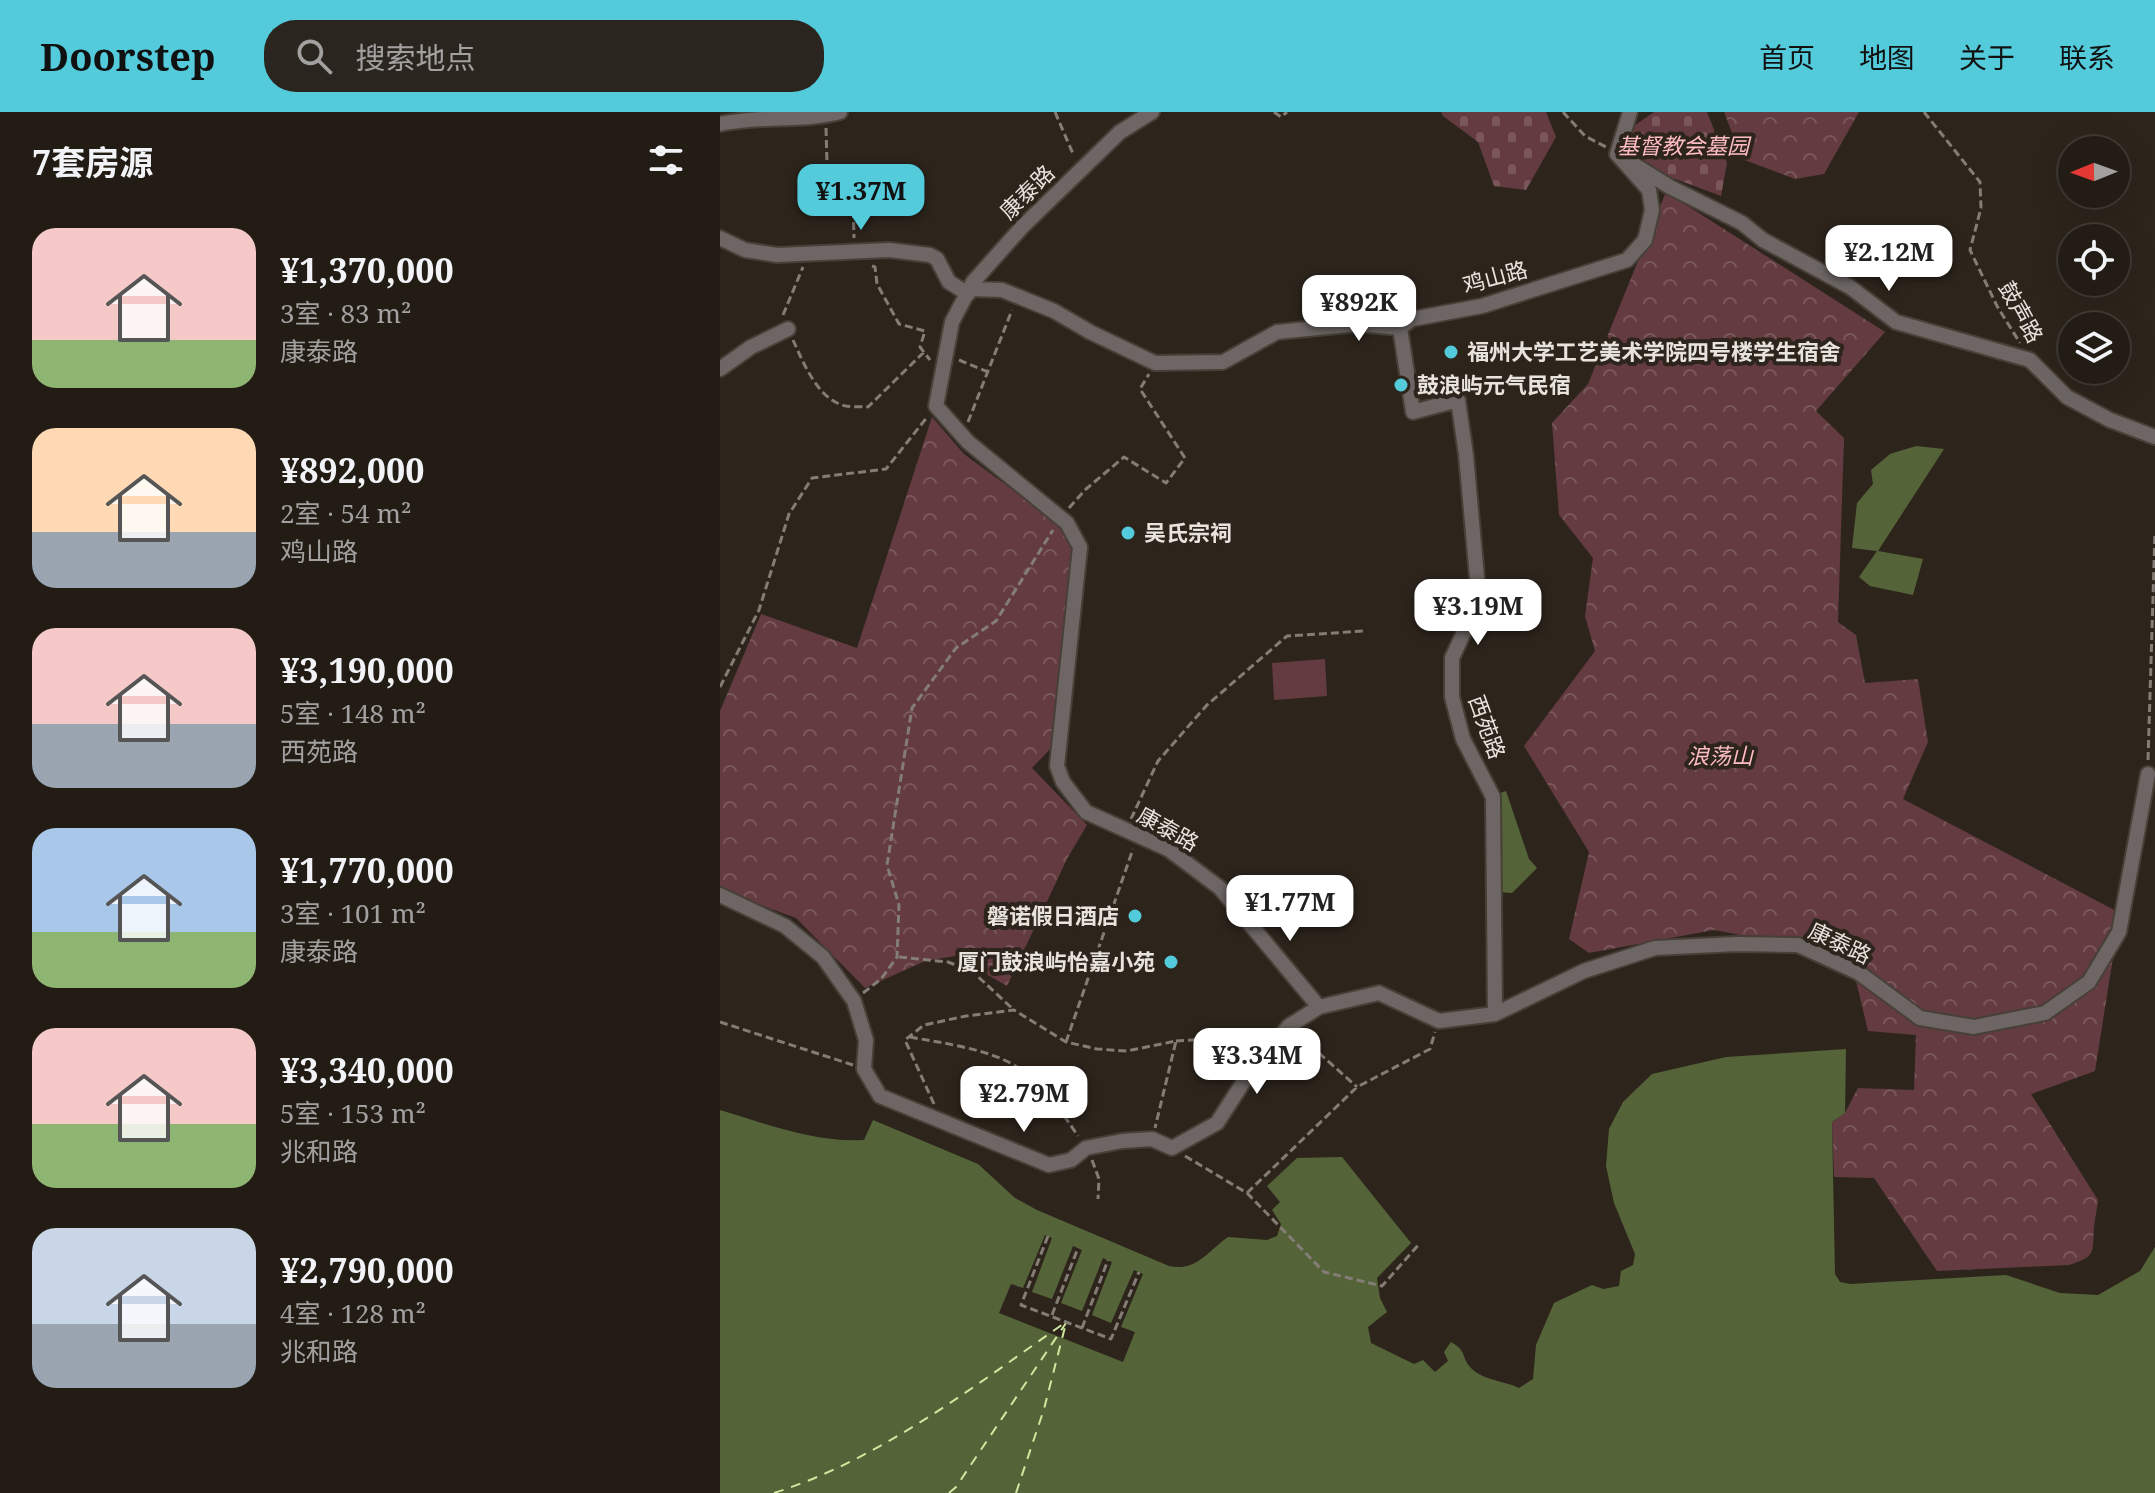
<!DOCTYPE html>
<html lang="zh">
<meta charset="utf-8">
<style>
:root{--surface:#221c15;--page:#2a251e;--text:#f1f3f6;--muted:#a2a1a0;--line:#3f3a34;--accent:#53cbdb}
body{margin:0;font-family:"Noto Serif","Noto Sans SC",serif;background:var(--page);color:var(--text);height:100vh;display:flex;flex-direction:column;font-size:30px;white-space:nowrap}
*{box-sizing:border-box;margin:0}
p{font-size:26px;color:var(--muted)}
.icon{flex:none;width:44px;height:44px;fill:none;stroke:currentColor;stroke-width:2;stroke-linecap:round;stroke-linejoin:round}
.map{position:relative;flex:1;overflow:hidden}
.details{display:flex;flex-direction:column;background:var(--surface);width:720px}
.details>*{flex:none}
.needle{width:52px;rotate:269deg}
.fabs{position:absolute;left:1338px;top:24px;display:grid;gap:16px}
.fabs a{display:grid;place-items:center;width:72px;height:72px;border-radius:50%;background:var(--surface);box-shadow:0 8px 32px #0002,0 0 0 2px var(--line);font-size:40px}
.price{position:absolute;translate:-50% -68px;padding:0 18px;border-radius:16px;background:#fff;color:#222;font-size:26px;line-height:52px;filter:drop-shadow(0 2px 4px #0008)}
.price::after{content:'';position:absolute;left:50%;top:48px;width:24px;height:18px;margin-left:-12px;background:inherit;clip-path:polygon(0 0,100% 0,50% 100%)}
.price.active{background:var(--accent);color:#111}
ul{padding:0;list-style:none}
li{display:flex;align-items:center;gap:24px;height:200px;padding:0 32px}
li span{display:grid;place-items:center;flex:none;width:224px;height:160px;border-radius:24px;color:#555}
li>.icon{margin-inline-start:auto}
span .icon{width:96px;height:96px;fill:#fffc;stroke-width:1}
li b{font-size:34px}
h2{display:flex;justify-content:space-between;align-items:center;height:96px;padding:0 32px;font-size:34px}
header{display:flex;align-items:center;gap:48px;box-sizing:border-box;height:112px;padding:0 40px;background:var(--accent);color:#111}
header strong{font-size:38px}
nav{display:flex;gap:44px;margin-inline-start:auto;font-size:28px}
.search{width:560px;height:72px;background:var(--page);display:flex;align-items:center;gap:20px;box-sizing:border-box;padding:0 28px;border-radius:32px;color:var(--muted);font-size:30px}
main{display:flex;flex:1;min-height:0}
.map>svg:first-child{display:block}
.green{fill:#633b40}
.forest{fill:url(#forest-crowns)}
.cemetery{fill:url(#cemetery-stones)}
.water{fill:#556438}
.pier{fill:#2d251c}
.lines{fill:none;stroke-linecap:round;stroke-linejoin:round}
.ferry{stroke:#cfe89f;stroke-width:2;stroke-dasharray:10 8;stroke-linecap:butt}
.minor-casing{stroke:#474037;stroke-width:18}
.path{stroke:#847d76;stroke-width:3;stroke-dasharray:8 4;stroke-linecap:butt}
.minor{stroke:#6d6664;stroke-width:14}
.poi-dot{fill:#53cbdb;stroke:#2d251c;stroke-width:3}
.labels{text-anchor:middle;stroke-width:8;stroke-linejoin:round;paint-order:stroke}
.park-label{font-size:22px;font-style:italic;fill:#ffbcc3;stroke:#2d251c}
.street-label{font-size:22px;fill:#e9e3de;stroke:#2d251c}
.poi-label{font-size:22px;font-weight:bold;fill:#e9e3de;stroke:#2d251c;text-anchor:start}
</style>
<header>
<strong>Doorstep</strong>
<div class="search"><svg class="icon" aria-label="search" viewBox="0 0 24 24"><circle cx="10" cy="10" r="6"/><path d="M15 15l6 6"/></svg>搜索地点</div>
<nav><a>首页</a><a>地图</a><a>关于</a><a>联系</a></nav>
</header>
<main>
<section class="details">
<h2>7套房源<svg class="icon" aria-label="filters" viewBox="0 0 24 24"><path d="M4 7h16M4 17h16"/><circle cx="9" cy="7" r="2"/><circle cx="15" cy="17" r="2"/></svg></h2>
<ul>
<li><span style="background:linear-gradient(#f6c9c9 70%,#8fb573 0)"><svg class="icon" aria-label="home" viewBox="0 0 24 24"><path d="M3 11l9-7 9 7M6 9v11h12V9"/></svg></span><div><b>¥1,370,000</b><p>3室 · 83 m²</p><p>康泰路</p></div></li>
<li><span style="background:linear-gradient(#ffd9b3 65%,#9aa5b1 0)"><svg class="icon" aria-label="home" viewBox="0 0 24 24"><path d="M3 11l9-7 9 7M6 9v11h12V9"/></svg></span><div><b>¥892,000</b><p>2室 · 54 m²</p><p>鸡山路</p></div></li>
<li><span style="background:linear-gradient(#f6c9c9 60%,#9aa5b1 0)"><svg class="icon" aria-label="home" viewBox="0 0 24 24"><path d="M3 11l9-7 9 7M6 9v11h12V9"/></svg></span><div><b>¥3,190,000</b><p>5室 · 148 m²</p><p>西苑路</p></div></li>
<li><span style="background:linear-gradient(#a9c7e8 65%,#8fb573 0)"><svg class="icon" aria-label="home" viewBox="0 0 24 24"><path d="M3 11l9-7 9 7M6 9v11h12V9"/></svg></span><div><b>¥1,770,000</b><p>3室 · 101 m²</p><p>康泰路</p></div></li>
<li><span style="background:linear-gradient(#f6c9c9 60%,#8fb573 0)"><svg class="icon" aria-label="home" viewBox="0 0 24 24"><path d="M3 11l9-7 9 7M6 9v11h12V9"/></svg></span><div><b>¥3,340,000</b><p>5室 · 153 m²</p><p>兆和路</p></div></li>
<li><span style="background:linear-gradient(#c9d6e8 60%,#9aa5b1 0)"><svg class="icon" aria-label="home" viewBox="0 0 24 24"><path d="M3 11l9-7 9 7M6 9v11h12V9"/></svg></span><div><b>¥2,790,000</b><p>4室 · 128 m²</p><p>兆和路</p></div></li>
</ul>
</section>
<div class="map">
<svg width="1435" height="1381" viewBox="0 0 1435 1381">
<defs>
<pattern id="forest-crowns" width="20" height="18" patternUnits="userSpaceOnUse" patternTransform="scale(2)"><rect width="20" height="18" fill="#633b40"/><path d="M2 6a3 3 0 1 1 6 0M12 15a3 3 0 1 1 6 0" fill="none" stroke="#79575b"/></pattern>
<pattern id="cemetery-stones" width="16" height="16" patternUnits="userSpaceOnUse" patternTransform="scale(2)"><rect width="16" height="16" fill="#633b40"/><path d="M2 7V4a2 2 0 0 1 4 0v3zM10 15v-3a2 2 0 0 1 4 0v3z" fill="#79575b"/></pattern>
</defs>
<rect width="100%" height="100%" fill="#2d251c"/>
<path class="green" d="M605,547L607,584L554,588L552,551Z"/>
<path class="forest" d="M1004,0H1139L1104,62L1075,67L1022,47Z
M946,80L1165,220L1096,299L1124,326L1118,510L1136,523L1145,571L1198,567L1208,630L1183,687L1400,801L1375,959L1311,982L1378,1088C1377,1097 1375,1106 1374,1115C1372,1141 1377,1144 1349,1153L1217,1159L1154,1066L1114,1065L1112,1010L1125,1001L1138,976L1194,978L1196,923L1148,919L1130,844L994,818L869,841L849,827L869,740L804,634L875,539L865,504L873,446L839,403L832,311L868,272Z
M212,305L244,342L347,418L356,440L335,632L312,656L367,713L347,747L287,874L235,844L205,849L145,876L76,806L0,778V599L41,502L137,536Z"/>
<path class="cemetery" d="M721,0H826L836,25L806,78L774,74L758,30L723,4Z
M934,0H987L1007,51L1001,84L934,59L911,41V16Z"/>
<path class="water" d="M1196,334L1224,337L1158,439L1203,447L1193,483L1150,474L1139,465L1157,439L1132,436L1137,391L1153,372L1151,358L1170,342Z
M786,679L809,747L817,756L792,781L779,780L778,682Z
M1126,937L1125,1001L1112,1010L1115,1162L1120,1170L1130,1172L1286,1163L1340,1181L1378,1183L1420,1159L1435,1135V1381H0V998C47,1012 95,1031 144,1028L153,1008L258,1052L295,1086L317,1098L449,1154C476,1160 487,1140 508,1125L547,1128L557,1124L561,1112L552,1098L560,1090L547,1074L577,1046L622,1045L691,1131L657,1166L660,1186L667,1200L648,1215L651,1231L694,1252L703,1248L715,1260L728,1249L724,1240L731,1230C747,1239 741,1244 750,1255C761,1268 785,1269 799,1276L813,1267L816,1233L834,1191L872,1173L883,1177L899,1174L901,1159L913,1153L915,1142L894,1091L886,1054L889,1017L903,990L932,962L1006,945Z"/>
<path class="pier" d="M325,1123L332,1126L312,1180L332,1187L353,1134L362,1138L341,1191L362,1199L383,1146L392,1150L372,1203L391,1211L414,1158L423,1162L401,1215L415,1220L403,1250L279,1201L291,1172L303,1176Z"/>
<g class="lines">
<path class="ferry" d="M54,1381C163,1346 254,1274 346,1210
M229,1381L236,1375L346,1211
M296,1381L324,1297L345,1215"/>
<defs>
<path id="minor" d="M432,0L400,20L303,114L253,170L232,210L216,294L248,330L347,411L360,435L337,654L343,670L366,700L448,737L500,776L599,895L659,881L719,909L775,902L864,859L935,836L1017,832L1078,833L1139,861L1200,906L1254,915L1325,901L1369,870L1399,820L1428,662
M0,12C41,3 83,10 120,0
M913,52L950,75L1022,111L1043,128L1130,175L1176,210L1310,248L1347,285L1390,308L1435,325
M0,126L25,138L57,143L169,138L210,143L217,147L229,170L248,182
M250,177L282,178L334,199L370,220L435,251L503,250L557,220L638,212L680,216L692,207L762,194L907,148L925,128L932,98L929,78L897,42L910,0
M680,216L693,300L738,288L746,343L759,488L732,546V585L743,627L773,685L775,902
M0,257L31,235L68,217
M0,783L65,814L103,845L134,889L146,928L144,957L160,984L329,1053L351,1048L366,1036L402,1029L432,1027L452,1036L497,1011L528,963L569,914L599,895"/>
</defs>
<use href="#minor" class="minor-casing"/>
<path class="path" d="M335,0L354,44
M554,0L561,5L567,0
M843,0L865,24L886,35
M1204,0L1260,70L1261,96L1250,138L1277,194L1300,231
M106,16L108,86L133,85L134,126
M152,154L155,155L157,172L179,212L205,219L200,235L210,248
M63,203L83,155
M73,228C83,250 97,285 122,293C130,296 140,294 148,295L204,240
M239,248L268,260
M248,310L292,198
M349,396L366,377L404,345L446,371L465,346L420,277L429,262
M0,575L39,498L69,402L92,366L166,357L208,304
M1428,648L1435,420
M411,707L438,649L487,593L567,524L644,519
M179,845L228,850L253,860L294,898
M143,881L161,867L177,845L179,793L167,753L192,596L236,536L276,509L333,418
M0,910L133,953
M190,925C222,931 270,937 297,955C323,972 341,999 358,1024
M581,925L637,975
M456,929L530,924L546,917
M346,930L413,737
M214,992L185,928L204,913L246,904L294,898L346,930L377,937L407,939L456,929L435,1016
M465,1044L527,1081L604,1160L662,1174L700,1131
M372,1048L379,1067L378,1087
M527,1081L637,975L710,937L715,920
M328,1124L301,1193L391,1227L419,1160
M332,1203L358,1136
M362,1216L388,1148"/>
<use href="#minor" class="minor"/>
</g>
<g class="poi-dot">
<circle cx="731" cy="240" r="8"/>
<circle cx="681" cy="273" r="8"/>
<circle cx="408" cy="421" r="8"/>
<circle cx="415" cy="804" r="8"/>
<circle cx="451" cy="850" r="8"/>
</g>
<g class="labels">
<g class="park-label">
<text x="963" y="42">基督教会墓园</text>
<text x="1000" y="652">浪荡山</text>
</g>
<g class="street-label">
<text transform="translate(307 80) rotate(-45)" y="8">康泰路</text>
<text transform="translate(775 165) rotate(-15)" y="8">鸡山路</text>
<text transform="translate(1301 200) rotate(61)" y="8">鼓声路</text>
<text transform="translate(767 615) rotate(70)" y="8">西苑路</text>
<text transform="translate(448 717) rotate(29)" y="8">康泰路</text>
<text transform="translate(1120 831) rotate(25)" y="8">康泰路</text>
</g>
<g class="poi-label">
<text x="747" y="248">福州大学工艺美术学院四号楼学生宿舍</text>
<text x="697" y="281">鼓浪屿元气民宿</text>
<text x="424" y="429">吴氏宗祠</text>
<text x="399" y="812" text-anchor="end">磐诺假日酒店</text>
<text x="435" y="858" text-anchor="end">厦门鼓浪屿怡嘉小苑</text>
</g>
</g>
</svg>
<div class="fabs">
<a><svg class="needle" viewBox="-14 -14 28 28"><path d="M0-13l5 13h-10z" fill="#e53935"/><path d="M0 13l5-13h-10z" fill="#a2a1a0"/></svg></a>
<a><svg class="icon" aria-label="locate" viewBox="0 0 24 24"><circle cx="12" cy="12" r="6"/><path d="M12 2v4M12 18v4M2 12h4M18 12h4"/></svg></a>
<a><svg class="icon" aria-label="layers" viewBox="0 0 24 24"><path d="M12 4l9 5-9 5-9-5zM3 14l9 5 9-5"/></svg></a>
</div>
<b class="price active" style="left:141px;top:120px">¥1.37M</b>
<b class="price" style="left:1169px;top:181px">¥2.12M</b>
<b class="price" style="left:639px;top:231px">¥892K</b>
<b class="price" style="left:758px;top:535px">¥3.19M</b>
<b class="price" style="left:570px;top:831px">¥1.77M</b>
<b class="price" style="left:537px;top:984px">¥3.34M</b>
<b class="price" style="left:304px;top:1022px">¥2.79M</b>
</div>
</main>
